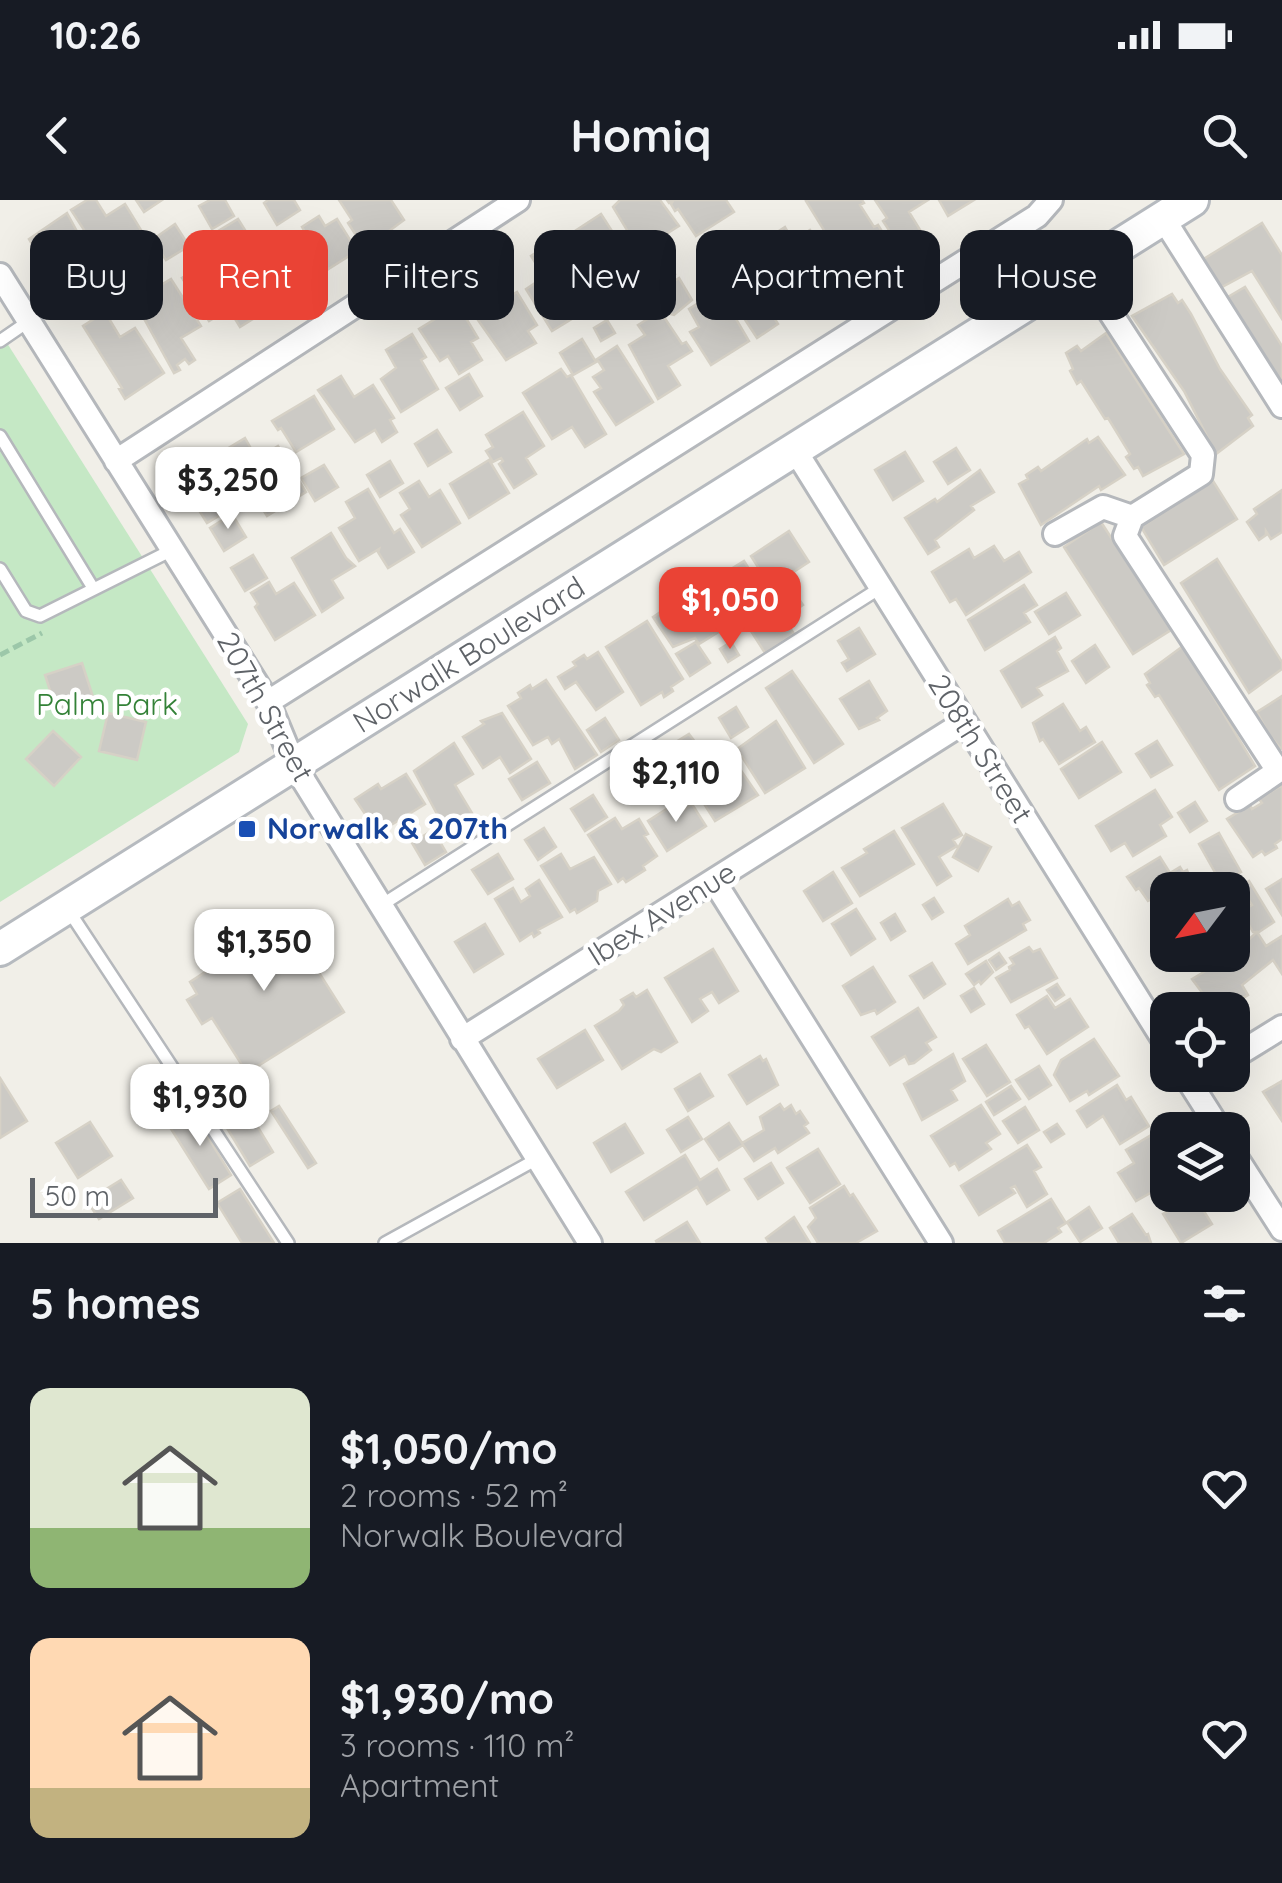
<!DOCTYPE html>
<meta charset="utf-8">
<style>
:root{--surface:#171b24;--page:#20242c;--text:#f1f3f6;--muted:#9ea1a6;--accent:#ea4335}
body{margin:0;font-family:Quicksand,sans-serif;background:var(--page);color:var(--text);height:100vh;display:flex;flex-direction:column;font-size:38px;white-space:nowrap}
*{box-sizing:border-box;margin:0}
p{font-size:32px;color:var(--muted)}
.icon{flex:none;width:55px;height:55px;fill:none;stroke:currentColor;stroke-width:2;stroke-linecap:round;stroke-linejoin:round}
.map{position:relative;height:1043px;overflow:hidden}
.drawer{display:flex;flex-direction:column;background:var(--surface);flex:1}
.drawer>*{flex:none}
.top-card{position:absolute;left:30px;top:30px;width:1222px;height:90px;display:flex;gap:20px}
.needle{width:65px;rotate:238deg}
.tools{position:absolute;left:1150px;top:672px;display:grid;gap:20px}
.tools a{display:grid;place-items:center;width:100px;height:100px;border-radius:20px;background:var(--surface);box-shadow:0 10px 40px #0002;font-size:50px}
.scale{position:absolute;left:30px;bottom:25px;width:188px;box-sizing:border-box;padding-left:10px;border:5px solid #5f6368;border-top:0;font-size:28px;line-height:35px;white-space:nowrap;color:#5f6368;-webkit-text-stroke:8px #fff;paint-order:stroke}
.price{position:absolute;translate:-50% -85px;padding:0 22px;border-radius:20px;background:#fff;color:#222;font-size:32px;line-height:65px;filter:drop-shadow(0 2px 5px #0008)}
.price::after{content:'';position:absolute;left:50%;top:60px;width:30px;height:22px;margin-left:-15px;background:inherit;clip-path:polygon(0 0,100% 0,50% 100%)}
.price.selected{background:var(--accent);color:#fff}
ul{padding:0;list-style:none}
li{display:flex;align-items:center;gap:30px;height:250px;padding:0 30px}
li span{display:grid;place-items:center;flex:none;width:280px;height:200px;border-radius:20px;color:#555}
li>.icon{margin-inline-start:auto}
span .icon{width:120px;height:120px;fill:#fffc;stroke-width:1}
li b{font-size:42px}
h2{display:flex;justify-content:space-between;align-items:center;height:120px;padding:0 30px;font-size:42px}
.chip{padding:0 35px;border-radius:20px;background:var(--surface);box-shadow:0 10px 40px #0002;font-size:35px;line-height:90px}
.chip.selected{background:var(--accent);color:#fff}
.status{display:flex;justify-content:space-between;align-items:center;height:70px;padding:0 50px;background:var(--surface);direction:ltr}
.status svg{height:28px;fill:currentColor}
header{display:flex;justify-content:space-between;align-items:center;height:130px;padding:0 30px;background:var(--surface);font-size:45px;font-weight:800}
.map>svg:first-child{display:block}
.green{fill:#c5e8c5}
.building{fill:#cccac5;stroke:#d6d1c6;stroke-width:2.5}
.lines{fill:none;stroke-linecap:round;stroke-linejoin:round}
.lane-casing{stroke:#b5b8bc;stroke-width:16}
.street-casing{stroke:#b5b8bc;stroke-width:28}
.secondary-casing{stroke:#b6babf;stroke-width:38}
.path{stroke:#9cc7a9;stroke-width:5;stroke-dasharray:10 5;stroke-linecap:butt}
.lane{stroke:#fff;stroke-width:11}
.street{stroke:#fff;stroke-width:22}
.secondary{stroke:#fff;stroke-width:32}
.transit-dot{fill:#1a4fb4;stroke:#fff;stroke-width:4}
.labels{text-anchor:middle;stroke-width:9;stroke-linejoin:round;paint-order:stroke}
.street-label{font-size:30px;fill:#5f6368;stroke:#fff}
.park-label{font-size:30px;fill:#348238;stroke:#fff}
.transit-label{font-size:30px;font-weight:bold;fill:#164399;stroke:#fff;text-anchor:start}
</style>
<div class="status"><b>10:26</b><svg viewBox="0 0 49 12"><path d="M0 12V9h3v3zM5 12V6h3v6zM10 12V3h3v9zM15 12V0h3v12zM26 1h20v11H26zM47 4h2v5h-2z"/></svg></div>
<header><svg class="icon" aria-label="back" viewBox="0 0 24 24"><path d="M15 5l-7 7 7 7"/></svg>Homiq<svg class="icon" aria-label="search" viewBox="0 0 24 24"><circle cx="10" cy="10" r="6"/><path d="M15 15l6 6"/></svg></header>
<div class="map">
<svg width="1282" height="1043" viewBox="0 0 1282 1043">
<rect width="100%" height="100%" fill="#f1efe8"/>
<path class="green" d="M0,132L248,524L239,552L0,702Z"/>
<path class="building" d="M87,0H96L106,16L125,4L160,61L142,72L136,62L114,76L71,10Z
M136,0H162L144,12Z
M210,0H225L234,16L212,29L199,6Z
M268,0H294L300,10L277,25L264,3Z
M339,0H391L404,20L365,49L348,23L352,20Z
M620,0H660L679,26L647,46L640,35L633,40L613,7Z
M667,0H726L734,12L696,36L678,9L675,11L671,4L673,1L669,3Z
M808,0H862L864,3L860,5L874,27L878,25L896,54L889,58L886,54L878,59L881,64L874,68L860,46L841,58L806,1Z
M875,0H928L909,12L922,33L900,47L883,21L887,18Z
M939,0H974L948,16Z
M67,13L86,48L48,71L29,39Z
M601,14L637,70L615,84L627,104L605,118L591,97L610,85L593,65L585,70L564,38Z
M319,16L325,26L337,19L357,51L319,75L299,43L308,37L302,27Z
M238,19L252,41L229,55L215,33Z
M1262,23L1282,55V119L1252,71L1220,88L1202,60Z
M175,24L189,46L166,60L152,40Z
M785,27L793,41L810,30L846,81L824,94L813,76L793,88L765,40Z
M279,37L310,81L272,107L251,74L264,66L255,52Z
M554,41L584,97L577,102L583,112L552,131L526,89L544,77L531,56Z
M215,43L261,114L240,127L229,109L209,121L182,78L199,67L192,56Z
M755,45L784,91L766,105L778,124L757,138L740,112L744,109L718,68Z
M662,52L675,74L653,88L639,66Z
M80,73L94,96L72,110L58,87Z
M679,78L692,100L674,115L670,114L656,93Z
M171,79L201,126L181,138L195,160L189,164L185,159L177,165L180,170L174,173L142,115L159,105L151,91Z
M485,86L497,104L517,92L537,125L528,131L536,143L506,160L464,100Z
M1245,87L1282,146V183L1228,97Z
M719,90L749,141L711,165L690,132L699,127L689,109Z
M1172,94L1178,103L1182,100L1191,114L1220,169L1252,215L1248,218L1253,226L1216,254L1184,191L1132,116Z
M458,105L478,138L471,142L482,160L459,174L448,156L440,161L419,129Z
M660,111L682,144L686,142L692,151L668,166L680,185L658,199L629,145L645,135L638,125Z
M105,112L120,137L135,128L164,173L125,199L119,189L122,188L83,126Z
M607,120L615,133L601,141L594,128Z
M1106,133L1184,254L1143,276L1138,267L1134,269L1126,257L1130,254L1108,218L1105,219L1081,181L1077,184L1070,171L1073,169L1066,153L1077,146L1081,151Z
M412,134L426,157L421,160L438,189L401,212L381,179L396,168L386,150Z
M582,139L596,162L573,175L560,153Z
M617,146L653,202L616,225L594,192L601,188L593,177L604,170L597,159Z
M561,169L567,177L571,175L606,234L585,247L572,227L552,239L523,193Z
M469,174L482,196L460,210L446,188Z
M341,176L354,197L373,185L394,218L390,220L397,232L382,242L375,230L355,242L318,190Z
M314,196L334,229L296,252L281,228L278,230L272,221Z
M523,212L544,246L526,258L536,274L514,288L499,264L503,261L501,258L493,262L486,251L493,247L486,235Z
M437,230L451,252L428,266L415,244Z
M1098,237L1125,275L1101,290L1099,286L1041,325L1019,284L1028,279L1026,275L1038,267L1041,271L1087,239L1089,243Z
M245,238L257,259L278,246L306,292L267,316L241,274L237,276L222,252Z
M956,248L970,270L948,284L934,262Z
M905,252L923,281L893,300L875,270Z
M218,254L237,289L220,300L227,311L207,323L180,280Z
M489,260L509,293L469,318L450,284Z
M390,261L403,283L380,297L367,275Z
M324,265L338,287L315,301L301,278Z
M980,270L994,292L971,306L974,310L935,340L939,347L928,354L905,318L935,299L937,302Z
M419,281L429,297L440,290L460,323L422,347L401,315L410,309L400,293Z
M1213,281L1237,319L1164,365L1141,327Z
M368,289L394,333L400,329L414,352L388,368L378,352L379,349L359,361L339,328L355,318L346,302Z
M1282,290V332L1271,339L1266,331V335L1259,340L1247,322L1257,314L1254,309Z
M232,314L246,337L224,351L210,328Z
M1101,322L1171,430L1133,454L1064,347Z
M789,331L809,362L786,377L788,381L773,391L751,356Z
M331,333L346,358L355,366L332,380L343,398L322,412L292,358Z
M994,346L1004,361L1019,352L1031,372L966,415L956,399L950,402L932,372L969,349L974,358Z
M253,355L267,378L245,391L231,368Z
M1217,359L1282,462V469L1249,493L1181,383Z
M744,361L763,391L734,409L715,379Z
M269,382L276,394L294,383L315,415L275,440L255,407L258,404L251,393Z
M789,385L803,405L785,417L771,397Z
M1024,385L1037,405L1024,413L1030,422L985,450L968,420Z
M694,389L720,431L699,444L695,438L673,447L653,417Z
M1066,393L1080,415L1049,434L1035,412Z
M780,412L794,434L765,453L751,431Z
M647,421L683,479L671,487L673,491L664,497L662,492L641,505L606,447Z
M859,428L875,454L847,471L842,463L849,459L838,441Z
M1055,437L1061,448L1057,451L1068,471L1037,488L1042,495L1022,507L1001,471Z
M696,442L710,463L690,476L676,454Z
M731,442L739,455L728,462L720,449Z
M1095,445L1109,467L1086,483L1072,461Z
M1183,446L1255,566L1219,590L1159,495L1155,497L1147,485L1150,483L1145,474Z
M598,452L623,492L596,510L576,482L565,489L558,477L576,466L573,462L584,455L587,459Z
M82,463L94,500L57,512L45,475Z
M792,471L843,544L814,563L766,488Z
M546,480L597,555L575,569L559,539L552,544L548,537L533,545L508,506L521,498L518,493L530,485L532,489Z
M869,481L887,511L877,518L879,520L859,529L840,499Z
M1282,496V549H1281L1268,533L1257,512Z
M1063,504L1080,531L1086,527L1095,542L1059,564L1043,539L1040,541L1033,523Z
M736,507L748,527L731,538L719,518Z
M108,513L146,522L137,560L99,551Z
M502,513L531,559L510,573L500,557L483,568L463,537L484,524L481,521Z
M605,518L619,540L601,552L587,530Z
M776,521L805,568L765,593L737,549Z
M53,531L81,557L54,586L26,559Z
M689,534L709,560L726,549L758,595L715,621L668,547Z
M1157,541L1172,565L1151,577L1136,554Z
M1102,542L1121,572L1079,598L1061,569Z
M454,543L473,574L455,585L472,613L445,629L414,571Z
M652,552L667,576L648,588L632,565Z
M537,562L550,583L522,600L509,579Z
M406,574L425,604L378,633L355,599L378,584L381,589Z
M1282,585V639L1275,644L1277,648L1265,655L1262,651L1253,657L1227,619L1250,605L1252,609L1262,603L1259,599Z
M1155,590L1172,617L1160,625L1166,636L1133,656L1125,643L1111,651L1096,626Z
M593,595L607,617L585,631L571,609Z
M1195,602L1207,621L1190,632L1178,613Z
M676,603L681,611L692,604L706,626L667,651L648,621Z
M943,604L962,635L953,640L957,646L939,657L951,676L937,685L902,628Z
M615,618L622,629L639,619L648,634L644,636L657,656L643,666L645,670L626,682L623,678L618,682L588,635Z
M544,628L556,647L538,660L525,640Z
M433,630L446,652L425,665L412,643Z
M894,631L914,664L860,696L842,668L867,653L864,649Z
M1219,633L1241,672L1221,683L1199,644Z
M966,634L991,647L978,671L953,657Z
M498,654L513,679L488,694L472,670Z
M561,654L570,669L594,657L611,684L598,691L597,701L577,713L575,709L570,712L541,666Z
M1160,657L1170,673L1180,667L1183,672L1187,670L1194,689L1168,690V705L1159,710L1152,699L1148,701L1139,688L1136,690L1127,677Z
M833,672L852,703L823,721L804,691Z
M1282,679V715L1266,689Z
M539,680L562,717L538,730L540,733L534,737L532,733L520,741L495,699L513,688L521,702L530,696L526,689Z
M1249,681L1274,722L1259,732H1253L1241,711L1252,705L1240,687Z
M934,698L943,712L932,719L923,705Z
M1008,699L1012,706L1019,702L1030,720L1023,724L1026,730L968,764L956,744L970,735L965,726Z
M856,709L875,739L851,755L832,724Z
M280,711L344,812L247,873L212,818L202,824L187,800L197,794L190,782L228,757L222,749Z
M895,714L905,731L891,740L881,723Z
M485,724L503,754L474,772L455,742Z
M1257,732L1266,746L1282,736V774L1273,760L1242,785L1248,795L1224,810H1215L1192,779L1232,755Z
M1029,747L1033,752L1040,749L1057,778L1011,802L996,778L1010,770L1009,767L1014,764L1010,758Z
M713,749L738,791L719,803L712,792L700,799L708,811L692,822L665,778Z
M999,753L1006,763L996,770L989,760Z
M1173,755H1199L1183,765Z
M986,761L993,772L981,784L979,781L974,785L966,774Z
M932,763L945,784L924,798L910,776Z
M873,767L895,802L877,814L875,810L861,815L843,786Z
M1057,784L1064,795L1055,801L1047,790Z
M974,788L984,804L971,812L961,796Z
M647,790L677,842L661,852L654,849L622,869L595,826L619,811L624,805L621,800L633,793L636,797Z
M1047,796L1055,808L1070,799L1088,827L1047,854L1029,826L1025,828L1017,815Z
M918,808L936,837L926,843L931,850L914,863L909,864L905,856L890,865L872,837Z
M585,830L603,860L557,888L538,859Z
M1094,839L1119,876L1089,895L1087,891L1070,901L1054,875L1061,860Z
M986,845L1010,882L987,896L963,859Z
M953,854L965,881L951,890L957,900L922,920L904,884Z
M760,856L763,861L766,859L778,885L747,904L729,875Z
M1039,866L1051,885L1029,899L1016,880Z
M700,874L713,896L688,911L675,889Z
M0,878L27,921L0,938Z
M1282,881V921L1263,892Z
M1117,885L1126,900L1131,897L1149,926L1120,944L1103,916L1087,927L1077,911Z
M233,886L273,952L250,966L210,900Z
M1011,886L1020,899L994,915L986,902Z
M780,904L784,910L791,905L796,914L800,911L808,923L804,926L809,933L778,953L775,948L754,961L743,945L719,960L705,939L729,923L742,943L764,930L760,917Z
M981,905L1000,934L986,943L991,949L959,970L955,963L950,966L931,936Z
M279,906L316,963L308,968L271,911Z
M1025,907L1039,930L1018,943L1003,921Z
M191,909L231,975L209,989L168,924Z
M688,917L702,939L681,952L667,930Z
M90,922L112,956L78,978L56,943Z
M625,924L643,953L611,972L594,943Z
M1057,924L1064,934L1051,942L1044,932Z
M1153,934L1161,947L1168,946V983L1136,1001L1118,973L1134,963L1126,950Z
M1027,945L1041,967L1034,971L1047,994L1027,1007L1015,986L1011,988L1015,993L979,1015L961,986Z
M818,949L840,984L810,1003L787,968Z
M685,955L700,980L717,969L729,990L707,1004L697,987L644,1020L626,992Z
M771,963L783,983L758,999L745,979Z
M121,980L133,998L99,1019L87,1001Z
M844,986L850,996L853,994L877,1031L856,1043H818L808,1027L816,1018L810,1008Z
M240,989L274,1043H242L217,1003Z
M1194,995L1212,1024L1181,1043L1163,1014Z
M1051,999L1066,1023L1058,1028L1061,1032L1044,1043H1005L998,1031Z
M1089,1007L1102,1028L1080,1042L1067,1022Z
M1132,1014L1146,1035L1148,1034L1151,1043H1119L1110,1028Z
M794,1017L810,1043H769L766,1038Z
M687,1022L700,1043H657L656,1041Z"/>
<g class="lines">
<defs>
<path id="lane" d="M0,141L29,121
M0,236L93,388
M0,369L26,411L40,416L172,350
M380,706L880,388
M69,711L288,1043
M385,1043L537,959"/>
<path id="street" d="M1163,18L1282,206
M1082,69L1203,255L1201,274L1132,317L1125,336L1278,571L1237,599
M0,75L268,502L294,565L590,1043
M795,250L1168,847
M116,261L518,0
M1055,334L1103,307L1132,317
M268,502L1037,16L1051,0
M714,681L941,1043
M462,839L963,523
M1232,858L1282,827
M1185,875L1220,930
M1232,951L1282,1029"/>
<path id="secondary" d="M0,749L1192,0"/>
</defs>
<use href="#lane" class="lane-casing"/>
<use href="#street" class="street-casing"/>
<use href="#secondary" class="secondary-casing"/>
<path class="path" d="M0,455L42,433"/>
<use href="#lane" class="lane"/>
<use href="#street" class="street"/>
<use href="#secondary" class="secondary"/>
</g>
<rect class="transit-dot" x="237" y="619" width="20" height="20" rx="5"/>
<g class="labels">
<g class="street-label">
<text transform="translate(469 455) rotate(-32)" y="10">Norwalk Boulevard</text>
<text transform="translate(265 507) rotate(61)" y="10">207th Street</text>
<text transform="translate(980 549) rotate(58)" y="10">208th Street</text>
<text transform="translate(662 714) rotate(-32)" y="10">Ibex Avenue</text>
</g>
<g class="park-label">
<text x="107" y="515">Palm Park</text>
</g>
<g class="transit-label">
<text x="267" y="639">Norwalk &amp; 207th</text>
</g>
</g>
</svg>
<div class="tools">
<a><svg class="needle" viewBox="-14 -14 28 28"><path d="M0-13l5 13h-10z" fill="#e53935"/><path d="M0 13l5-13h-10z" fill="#9ea1a6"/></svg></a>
<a><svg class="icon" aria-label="locate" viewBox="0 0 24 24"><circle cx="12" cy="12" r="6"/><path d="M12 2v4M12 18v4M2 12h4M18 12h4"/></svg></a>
<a><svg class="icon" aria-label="layers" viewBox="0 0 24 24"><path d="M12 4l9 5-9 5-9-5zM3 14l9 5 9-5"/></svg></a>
</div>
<div class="scale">50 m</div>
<b class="price" style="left:228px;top:332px">$3,250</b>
<b class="price selected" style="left:730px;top:452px">$1,050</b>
<b class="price" style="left:676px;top:625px">$2,110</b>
<b class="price" style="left:264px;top:794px">$1,350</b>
<b class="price" style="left:200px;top:949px">$1,930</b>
<div class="top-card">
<a class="chip">Buy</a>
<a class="chip selected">Rent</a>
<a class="chip">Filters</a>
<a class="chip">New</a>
<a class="chip">Apartment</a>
<a class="chip">House</a>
</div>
</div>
<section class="drawer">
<h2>5 homes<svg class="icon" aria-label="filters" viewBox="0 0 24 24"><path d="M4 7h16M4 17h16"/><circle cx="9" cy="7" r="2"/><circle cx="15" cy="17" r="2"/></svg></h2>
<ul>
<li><span style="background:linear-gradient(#dfe7d0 70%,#8fb573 0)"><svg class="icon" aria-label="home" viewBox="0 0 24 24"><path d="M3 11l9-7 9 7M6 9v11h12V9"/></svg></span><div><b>$1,050/mo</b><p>2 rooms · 52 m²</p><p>Norwalk Boulevard</p></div><svg class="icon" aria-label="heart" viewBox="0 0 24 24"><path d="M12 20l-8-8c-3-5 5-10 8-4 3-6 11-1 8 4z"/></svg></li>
<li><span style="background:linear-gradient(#ffd9b3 75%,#c2b280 0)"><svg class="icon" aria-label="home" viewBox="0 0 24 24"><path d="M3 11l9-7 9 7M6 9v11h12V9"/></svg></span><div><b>$1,930/mo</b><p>3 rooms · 110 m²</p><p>Apartment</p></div><svg class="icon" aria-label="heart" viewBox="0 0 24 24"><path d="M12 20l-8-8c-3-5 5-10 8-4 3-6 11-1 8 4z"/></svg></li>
</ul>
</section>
